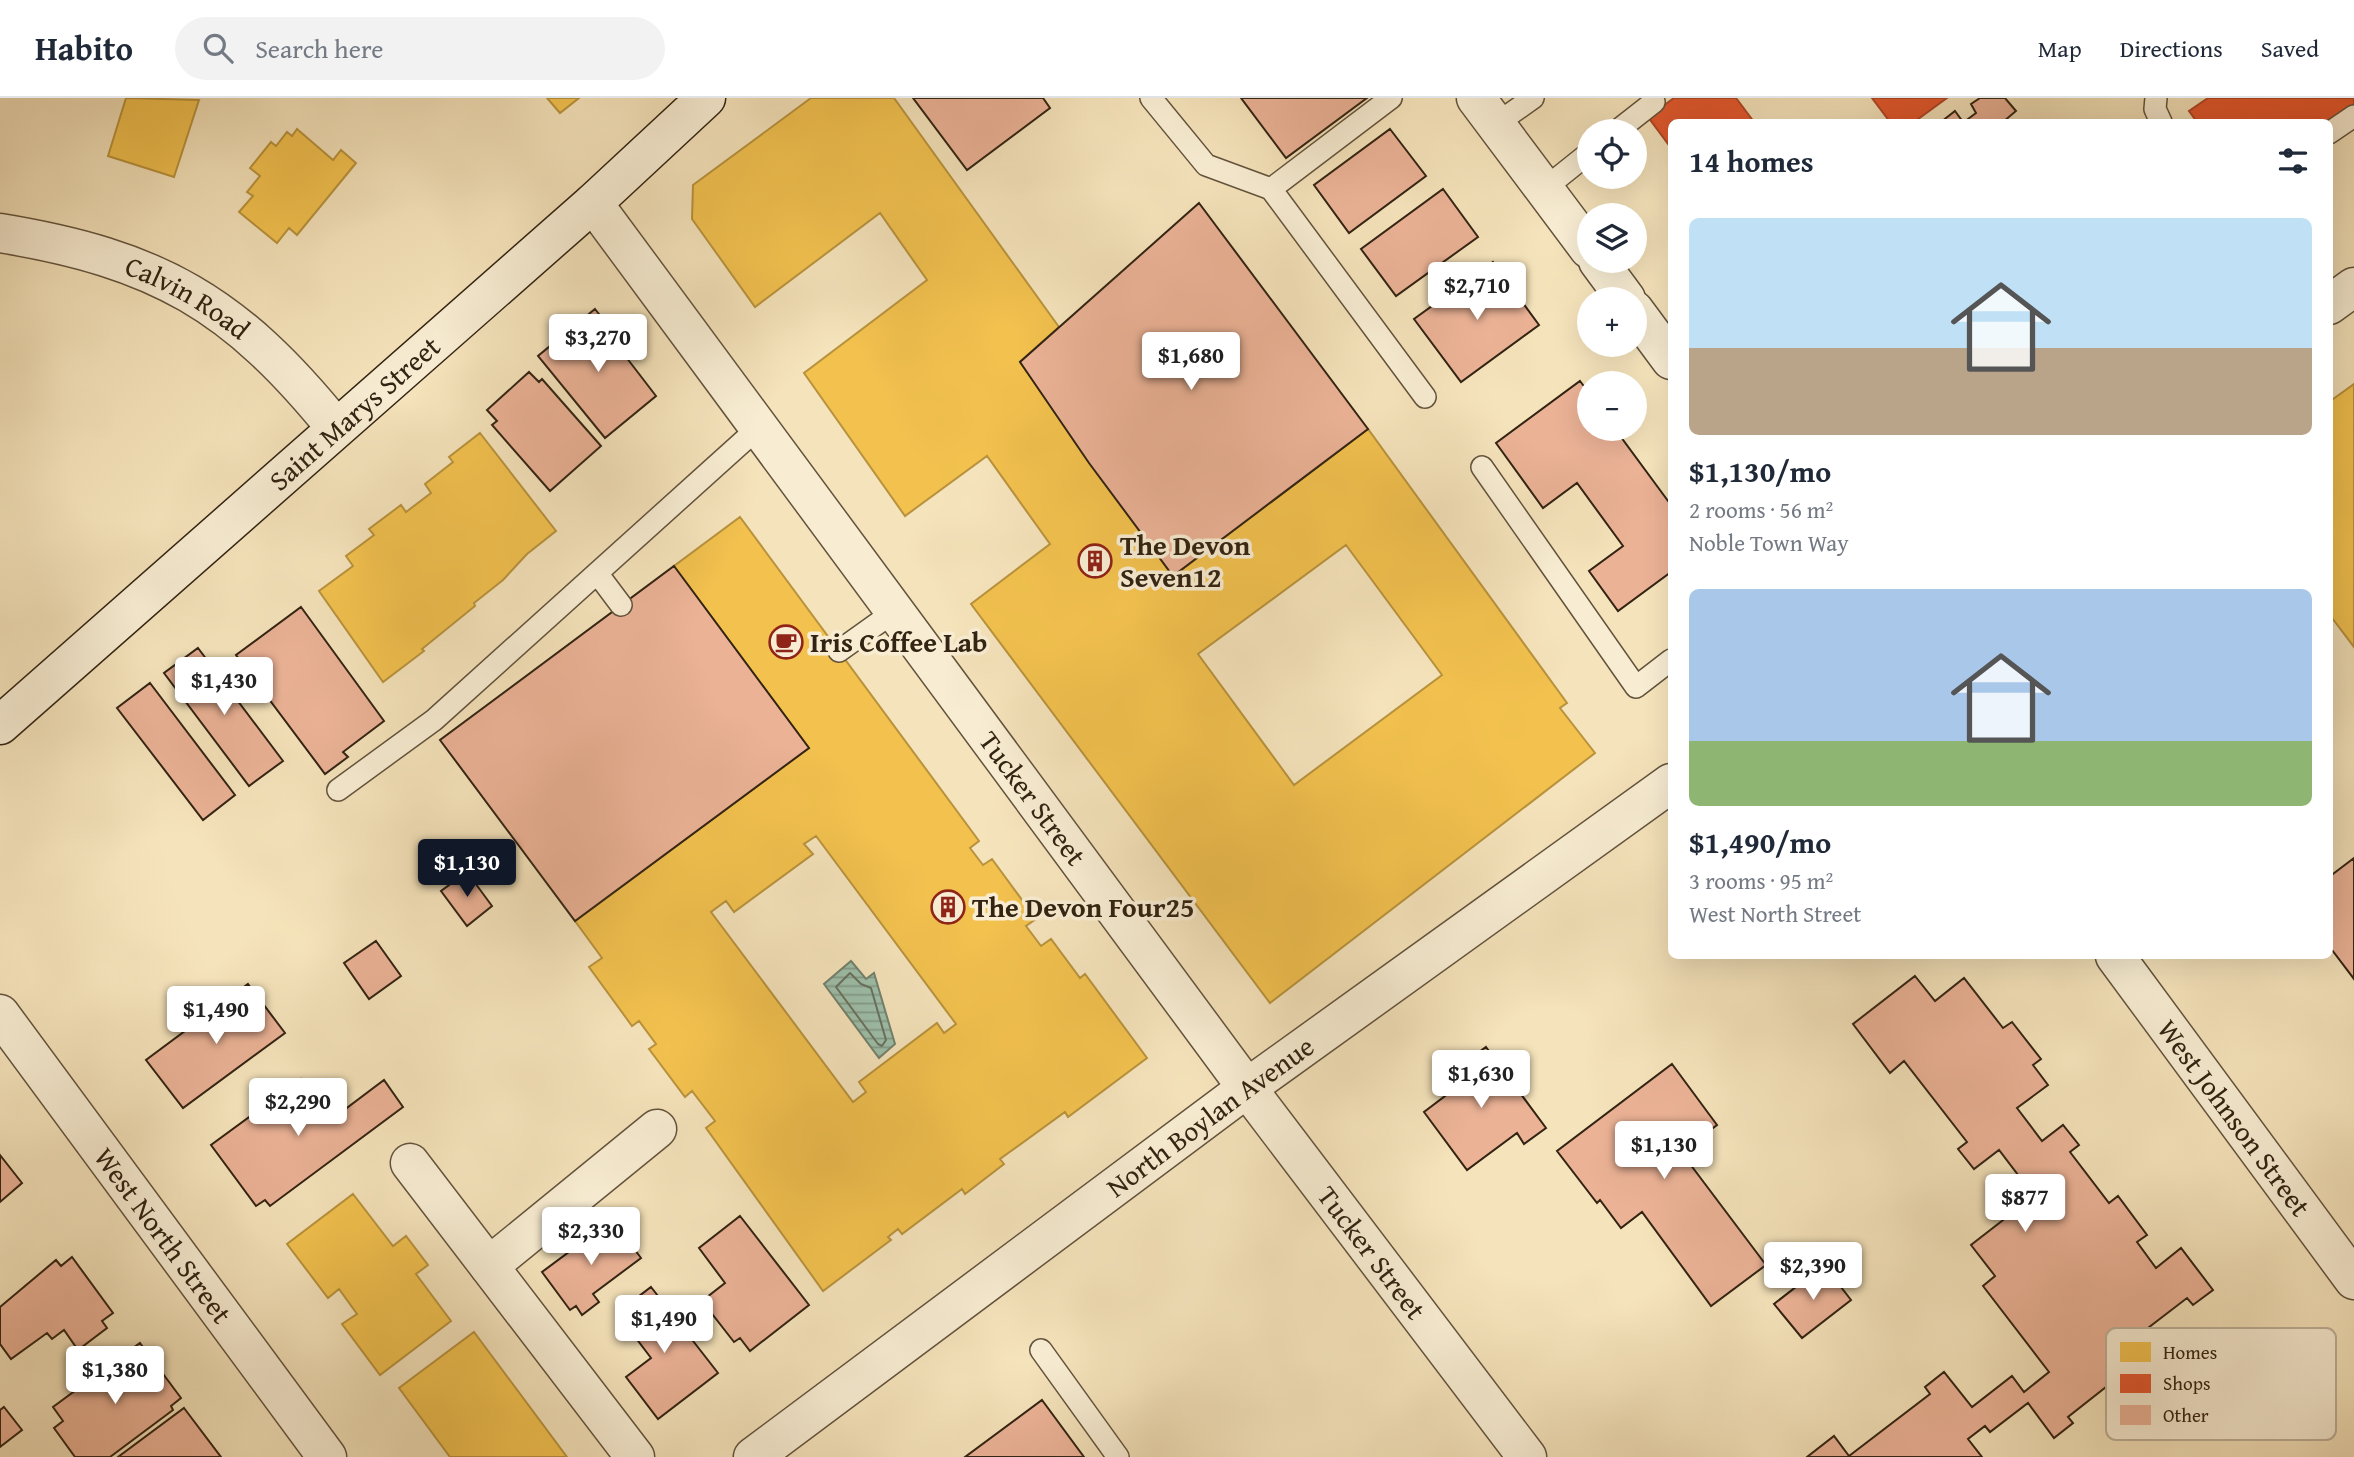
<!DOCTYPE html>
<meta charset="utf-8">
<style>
:root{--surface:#fff;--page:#f2f2f3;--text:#1f2937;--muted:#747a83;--line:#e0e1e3;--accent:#111827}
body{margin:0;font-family:"Gentium Book Plus",serif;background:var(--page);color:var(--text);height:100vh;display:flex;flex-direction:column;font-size:26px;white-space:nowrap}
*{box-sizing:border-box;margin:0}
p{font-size:23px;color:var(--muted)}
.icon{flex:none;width:38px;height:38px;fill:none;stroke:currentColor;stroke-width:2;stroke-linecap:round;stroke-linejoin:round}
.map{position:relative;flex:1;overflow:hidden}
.details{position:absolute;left:1668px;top:21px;width:665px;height:840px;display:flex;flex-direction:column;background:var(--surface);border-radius:10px;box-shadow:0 7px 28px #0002}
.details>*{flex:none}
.fabs{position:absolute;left:1577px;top:21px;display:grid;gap:14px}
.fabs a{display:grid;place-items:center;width:70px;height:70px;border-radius:50%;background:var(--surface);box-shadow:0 7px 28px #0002;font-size:35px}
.price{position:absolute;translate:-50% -60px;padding:0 16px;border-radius:7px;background:#fff;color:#222;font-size:23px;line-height:46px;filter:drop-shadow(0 2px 4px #0008)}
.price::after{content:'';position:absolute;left:50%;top:42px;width:21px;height:16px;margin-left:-10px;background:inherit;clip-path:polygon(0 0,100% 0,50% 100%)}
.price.active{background:var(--accent);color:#fff}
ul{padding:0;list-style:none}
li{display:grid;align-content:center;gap:14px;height:371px;padding:0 21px}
li span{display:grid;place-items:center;height:217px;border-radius:10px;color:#555}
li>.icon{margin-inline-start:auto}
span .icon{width:126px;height:126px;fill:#fffc;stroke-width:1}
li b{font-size:30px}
h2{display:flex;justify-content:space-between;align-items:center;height:84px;padding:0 21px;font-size:30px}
header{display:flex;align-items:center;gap:42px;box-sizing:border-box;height:98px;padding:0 35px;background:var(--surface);border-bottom:2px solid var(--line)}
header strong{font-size:33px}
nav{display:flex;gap:38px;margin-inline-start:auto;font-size:24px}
.search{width:490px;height:63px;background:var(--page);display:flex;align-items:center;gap:18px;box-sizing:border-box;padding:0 24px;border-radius:38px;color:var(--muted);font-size:26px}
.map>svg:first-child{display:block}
.water{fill:url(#water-rules);stroke:#72816d;stroke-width:2}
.homes{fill:#f2c14e;stroke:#b8923c;stroke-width:2;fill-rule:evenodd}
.shops{fill:#e4572e;stroke:#af4726;stroke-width:2}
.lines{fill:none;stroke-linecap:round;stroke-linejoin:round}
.shore{stroke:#68715e;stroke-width:2}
.building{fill:#ebb296;stroke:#322312;stroke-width:2}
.service-casing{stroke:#63533c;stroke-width:24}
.minor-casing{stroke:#63533c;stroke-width:41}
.tertiary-casing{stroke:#63533c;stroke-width:41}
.secondary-casing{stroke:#322312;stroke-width:41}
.service{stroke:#f8edd3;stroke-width:21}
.minor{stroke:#f8edd3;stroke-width:38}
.tertiary{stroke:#f8edd3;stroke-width:38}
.secondary{stroke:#f8edd3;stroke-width:38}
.labels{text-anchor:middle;stroke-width:7;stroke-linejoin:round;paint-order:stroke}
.street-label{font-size:28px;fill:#322312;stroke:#f8edd3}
.poi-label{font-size:28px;font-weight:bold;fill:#322312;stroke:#f8edd3;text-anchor:start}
.key{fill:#f8edd3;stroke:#bdb099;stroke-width:2}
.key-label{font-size:19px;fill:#322312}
</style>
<header>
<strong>Habito</strong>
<div class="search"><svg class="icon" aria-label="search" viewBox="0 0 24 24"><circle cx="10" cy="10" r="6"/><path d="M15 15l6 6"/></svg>Search here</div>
<nav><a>Map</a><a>Directions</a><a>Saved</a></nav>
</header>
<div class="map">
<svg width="2354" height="1359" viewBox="0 0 2354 1359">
<defs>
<pattern id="water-rules" width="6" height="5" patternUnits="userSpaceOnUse" patternTransform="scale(1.75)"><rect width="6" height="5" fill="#9dbfaa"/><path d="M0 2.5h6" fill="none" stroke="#819b89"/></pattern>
</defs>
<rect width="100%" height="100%" fill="#f5e3bb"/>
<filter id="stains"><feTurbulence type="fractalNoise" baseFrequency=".00286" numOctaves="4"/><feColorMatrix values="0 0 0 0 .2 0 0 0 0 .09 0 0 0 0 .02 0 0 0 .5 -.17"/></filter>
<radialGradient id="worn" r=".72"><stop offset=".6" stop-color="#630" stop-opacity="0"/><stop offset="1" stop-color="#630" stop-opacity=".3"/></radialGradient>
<path class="water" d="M851,863L866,881L874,875L895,946L879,960L824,886Z"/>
<path class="homes" d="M126,0L199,2L174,79L108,58Z
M547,0H579L560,15Z
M811,0H894L1059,229L1020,264L1173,478L1368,331L1567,605L1560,610L1595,655L1270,905L971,506L1050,446L987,358L905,418L804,275L927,182L880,115L755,209L692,121L693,87ZM1346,447L1442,577L1294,687L1198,556Z
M297,31L333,62L341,52L356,65L297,137L289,130L277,145L239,114L253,98L247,94L260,78L250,70L271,44L276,48L287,34L292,38Z
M2354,286V549L2329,516V304Z
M480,335L556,433L527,456L503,482L474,505L475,508L422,551L424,553L383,584L319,493L353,468L346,458L374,437L369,431L401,407L406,414L431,395L425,386L453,364L449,359Z
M740,419L979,743L970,750L983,767L992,761L1036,821L1026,828L1041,848L1051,841L1080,880L1085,876L1147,960L1068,1019L1065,1014L1000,1061L1004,1066L965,1096L962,1091L902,1136L898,1131L888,1139L891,1142L823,1193L706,1030L715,1023L692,993L685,999L649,951L656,946L639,923L632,928L589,869L602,860L575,823L809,650L674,468ZM816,738L956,926L944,935L937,925L859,984L866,994L853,1004L711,814L726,803L734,814L813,756L804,746Z
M353,1096L393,1148L406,1138L428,1167L416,1176L451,1223L380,1277L342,1226L357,1216L339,1191L328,1200L287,1146Z
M474,1234L567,1359H450L399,1290Z"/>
<path class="shops" d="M1674,0H1736L1754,24H1671V50L1648,19Z
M1872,0H1947L1914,24H1890Z
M2208,0H2354V10L2329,24H2197L2189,13Z"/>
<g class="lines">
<path class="shore" d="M850,875L861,886L871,890L886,942L882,948L878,946L836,889Z"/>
</g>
<path class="building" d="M913,0H1043L1050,10L967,72Z
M1241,0H1367L1286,60Z
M1980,0H2005L2016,13L2003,24H1964L1976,15L1971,6Z
M1955,13L1963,24H1941Z
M1390,31L1426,78L1349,135L1314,87Z
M1443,91L1478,139L1396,198L1361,151Z
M1199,105L1368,331L1173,478L1089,365L1020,264Z
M1493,164L1539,227L1461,284L1414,221Z
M595,211L617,239L613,242L656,298L605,340L538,258Z
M529,274L539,284L542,281L601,348L550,393L492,327L497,323L487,312Z
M1580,283L1589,295V331H1615L1671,407V474L1618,513L1589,473L1623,448L1577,385L1543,410L1496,345Z
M674,468L809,650L575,823L440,642Z
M301,509L384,623L343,654L348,659L325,676L236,557Z
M198,550L283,663L249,688L164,575Z
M150,585L235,697L203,722L117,610Z
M2354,760V881L2329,848V779Z
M467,774L492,808L467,828L441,793Z
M376,843L401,878L369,901L344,865Z
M1915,878L1935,903L1964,880L2003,930L2012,924L2041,961L2033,967L2048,987L2017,1010L2042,1043L2063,1027L2079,1047L2070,1054L2109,1105L2118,1098L2147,1137L2137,1144L2156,1170L2181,1150L2213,1192L2193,1207L2187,1200L2135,1240L2170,1286L2143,1307L2120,1278L2068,1319L2073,1325L2054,1340L2028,1305L1990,1334L1985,1328L1968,1341L1982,1359H1807L1834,1338L1849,1358L1930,1296L1925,1289L1944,1274L1972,1309L2012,1278L2024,1294L2049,1274L1983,1188L1995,1178L1971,1147L2034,1098L1999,1052L1974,1071L1958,1051L1967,1044L1904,963L1890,975L1853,926Z
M248,886L285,935L183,1010L146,962Z
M1486,949L1546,1030L1524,1046L1517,1035L1467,1072L1424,1014L1445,998L1436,986Z
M1672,966L1717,1027L1681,1054L1766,1167L1711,1208L1642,1114L1621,1130L1600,1102L1597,1105L1557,1053Z
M301,981L321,1008L334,999L344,1012L384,982L403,1009L270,1108L265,1102L256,1108L211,1047Z
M0,1057L22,1085L0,1104Z
M740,1118L809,1207L750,1253L740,1240L734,1244L702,1203L725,1185L699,1150Z
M612,1122L641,1160L593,1196L599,1204L582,1217L576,1208L570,1212L542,1174Z
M72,1159L113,1215L102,1223L107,1230L78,1252L64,1232L52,1241L47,1235L11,1261L0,1246V1209L56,1162L61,1168Z
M1824,1167L1851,1202L1802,1240L1774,1206Z
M651,1189L718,1275L658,1321L626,1279L651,1260L617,1215Z
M140,1245L181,1300L171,1308L173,1312L110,1359H75L54,1330L63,1323L53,1309Z
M1042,1302L1084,1359H965Z
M4,1309L22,1332L0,1349V1312Z
M184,1310L221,1359H118Z"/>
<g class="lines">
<defs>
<path id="service" d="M1151,0L1206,67L1271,91L1425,299
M2156,0L2155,11L2161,24
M1496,26L1533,0
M1617,33L1654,4
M2329,35L2354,18
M1271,91L1391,0
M1544,91L1589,55
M1482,369L1636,589L1671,562
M597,475L621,507
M839,553L895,513
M338,692L434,622L758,330
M1041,1252L1118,1359"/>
<g id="minor">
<path d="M1476,0L1589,151"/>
<path id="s1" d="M593,105L1247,990L1527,1359"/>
<path id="s2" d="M0,135C158,161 235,205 336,330"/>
<path d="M1598,163L1626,201"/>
<path d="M1634,212L1671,262"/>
<path id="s3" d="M2115,858L2354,1182"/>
<path d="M410,1065L635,1359"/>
<path d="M489,1168L657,1031"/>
</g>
<g id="tertiary">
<path d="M2329,207L2354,189"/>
<path id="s4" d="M0,916L327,1359"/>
<path id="s5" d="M753,1359L1247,990L1671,685"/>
</g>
<g id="secondary">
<path id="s6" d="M0,627L593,105L706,0"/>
</g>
</defs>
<use href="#service" class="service-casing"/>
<use href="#minor" class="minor-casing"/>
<use href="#tertiary" class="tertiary-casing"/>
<use href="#secondary" class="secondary-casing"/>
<use href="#service" class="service"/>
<use href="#minor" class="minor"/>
<use href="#tertiary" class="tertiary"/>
<use href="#secondary" class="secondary"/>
</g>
<defs>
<symbol id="building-ring" viewBox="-11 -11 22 22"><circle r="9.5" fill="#f8edd3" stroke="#8f2418" stroke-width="1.5"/><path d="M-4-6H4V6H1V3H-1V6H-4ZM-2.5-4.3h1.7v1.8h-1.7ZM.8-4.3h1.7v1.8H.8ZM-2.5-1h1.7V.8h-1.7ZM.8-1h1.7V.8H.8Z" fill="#8f2418"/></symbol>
<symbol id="cafe-ring" viewBox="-11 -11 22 22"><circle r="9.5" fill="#f8edd3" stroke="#8f2418" stroke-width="1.5"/><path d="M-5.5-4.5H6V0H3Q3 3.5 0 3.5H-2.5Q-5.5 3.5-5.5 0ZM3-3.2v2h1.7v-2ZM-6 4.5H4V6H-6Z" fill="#8f2418"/></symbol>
</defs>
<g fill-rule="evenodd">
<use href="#building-ring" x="1076" y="444" width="38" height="38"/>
<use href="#cafe-ring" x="767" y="525" width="38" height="38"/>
<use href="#building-ring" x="929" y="790" width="38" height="38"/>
</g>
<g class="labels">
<g class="street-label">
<text dy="10" stroke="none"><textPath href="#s2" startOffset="200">Calvin Road</textPath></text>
<text dy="10" stroke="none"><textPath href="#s6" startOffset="472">Saint Marys Street</textPath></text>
<text dy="10" stroke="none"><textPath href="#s1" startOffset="740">Tucker Street</textPath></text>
<text dy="10" stroke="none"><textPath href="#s5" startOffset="570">North Boylan Avenue</textPath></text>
<text dy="10" stroke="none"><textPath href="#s3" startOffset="201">West Johnson Street</textPath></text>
<text dy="10" stroke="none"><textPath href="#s4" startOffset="275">West North Street</textPath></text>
<text dy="10" stroke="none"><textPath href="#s1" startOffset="1307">Tucker Street</textPath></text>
</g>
<g class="poi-label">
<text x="1120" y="457">The Devon<tspan x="1120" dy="32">Seven12</tspan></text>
<text x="810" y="554">Iris Coffee Lab</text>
<text x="972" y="819">The Devon Four25</text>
</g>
</g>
<rect x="2106" y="1230" width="230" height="112" rx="10" class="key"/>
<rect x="2120" y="1244" width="31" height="20" fill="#f2c14e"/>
<rect x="2120" y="1276" width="31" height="19" fill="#e4572e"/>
<rect x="2120" y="1307" width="31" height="20" fill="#ebb296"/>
<g class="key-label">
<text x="2163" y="1261">Homes</text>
<text x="2163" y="1292">Shops</text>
<text x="2163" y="1324">Other</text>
</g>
<rect width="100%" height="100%" filter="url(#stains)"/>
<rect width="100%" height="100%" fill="url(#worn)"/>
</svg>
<div class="fabs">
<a><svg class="icon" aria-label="locate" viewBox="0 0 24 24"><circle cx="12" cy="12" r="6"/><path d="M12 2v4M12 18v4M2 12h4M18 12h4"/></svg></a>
<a><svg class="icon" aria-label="layers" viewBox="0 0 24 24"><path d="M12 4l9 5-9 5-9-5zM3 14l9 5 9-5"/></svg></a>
<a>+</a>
<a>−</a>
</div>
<b class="price" style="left:1477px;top:224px">$2,710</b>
<b class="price" style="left:598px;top:276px">$3,270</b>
<b class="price" style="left:1191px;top:294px">$1,680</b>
<b class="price" style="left:224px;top:619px">$1,430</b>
<b class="price active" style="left:467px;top:801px">$1,130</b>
<b class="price" style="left:216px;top:948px">$1,490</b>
<b class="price" style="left:1481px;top:1012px">$1,630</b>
<b class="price" style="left:298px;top:1040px">$2,290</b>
<b class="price" style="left:1664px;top:1083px">$1,130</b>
<b class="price" style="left:2025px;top:1136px">$877</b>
<b class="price" style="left:591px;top:1169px">$2,330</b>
<b class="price" style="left:1813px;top:1204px">$2,390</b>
<b class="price" style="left:664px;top:1257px">$1,490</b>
<b class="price" style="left:115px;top:1308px">$1,380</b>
<section class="details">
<h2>14 homes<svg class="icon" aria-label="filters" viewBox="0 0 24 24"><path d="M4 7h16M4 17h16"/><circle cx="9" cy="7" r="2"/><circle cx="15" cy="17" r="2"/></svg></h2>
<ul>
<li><span style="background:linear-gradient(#bfe0f5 60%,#b9a48a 0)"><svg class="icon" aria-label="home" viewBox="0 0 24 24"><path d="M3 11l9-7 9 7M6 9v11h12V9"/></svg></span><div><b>$1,130/mo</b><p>2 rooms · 56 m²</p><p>Noble Town Way</p></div></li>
<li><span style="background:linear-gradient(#a9c7e8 70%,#8fb573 0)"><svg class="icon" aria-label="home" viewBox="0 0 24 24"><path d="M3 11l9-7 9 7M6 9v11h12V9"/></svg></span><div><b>$1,490/mo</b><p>3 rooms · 95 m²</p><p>West North Street</p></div></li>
</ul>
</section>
</div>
